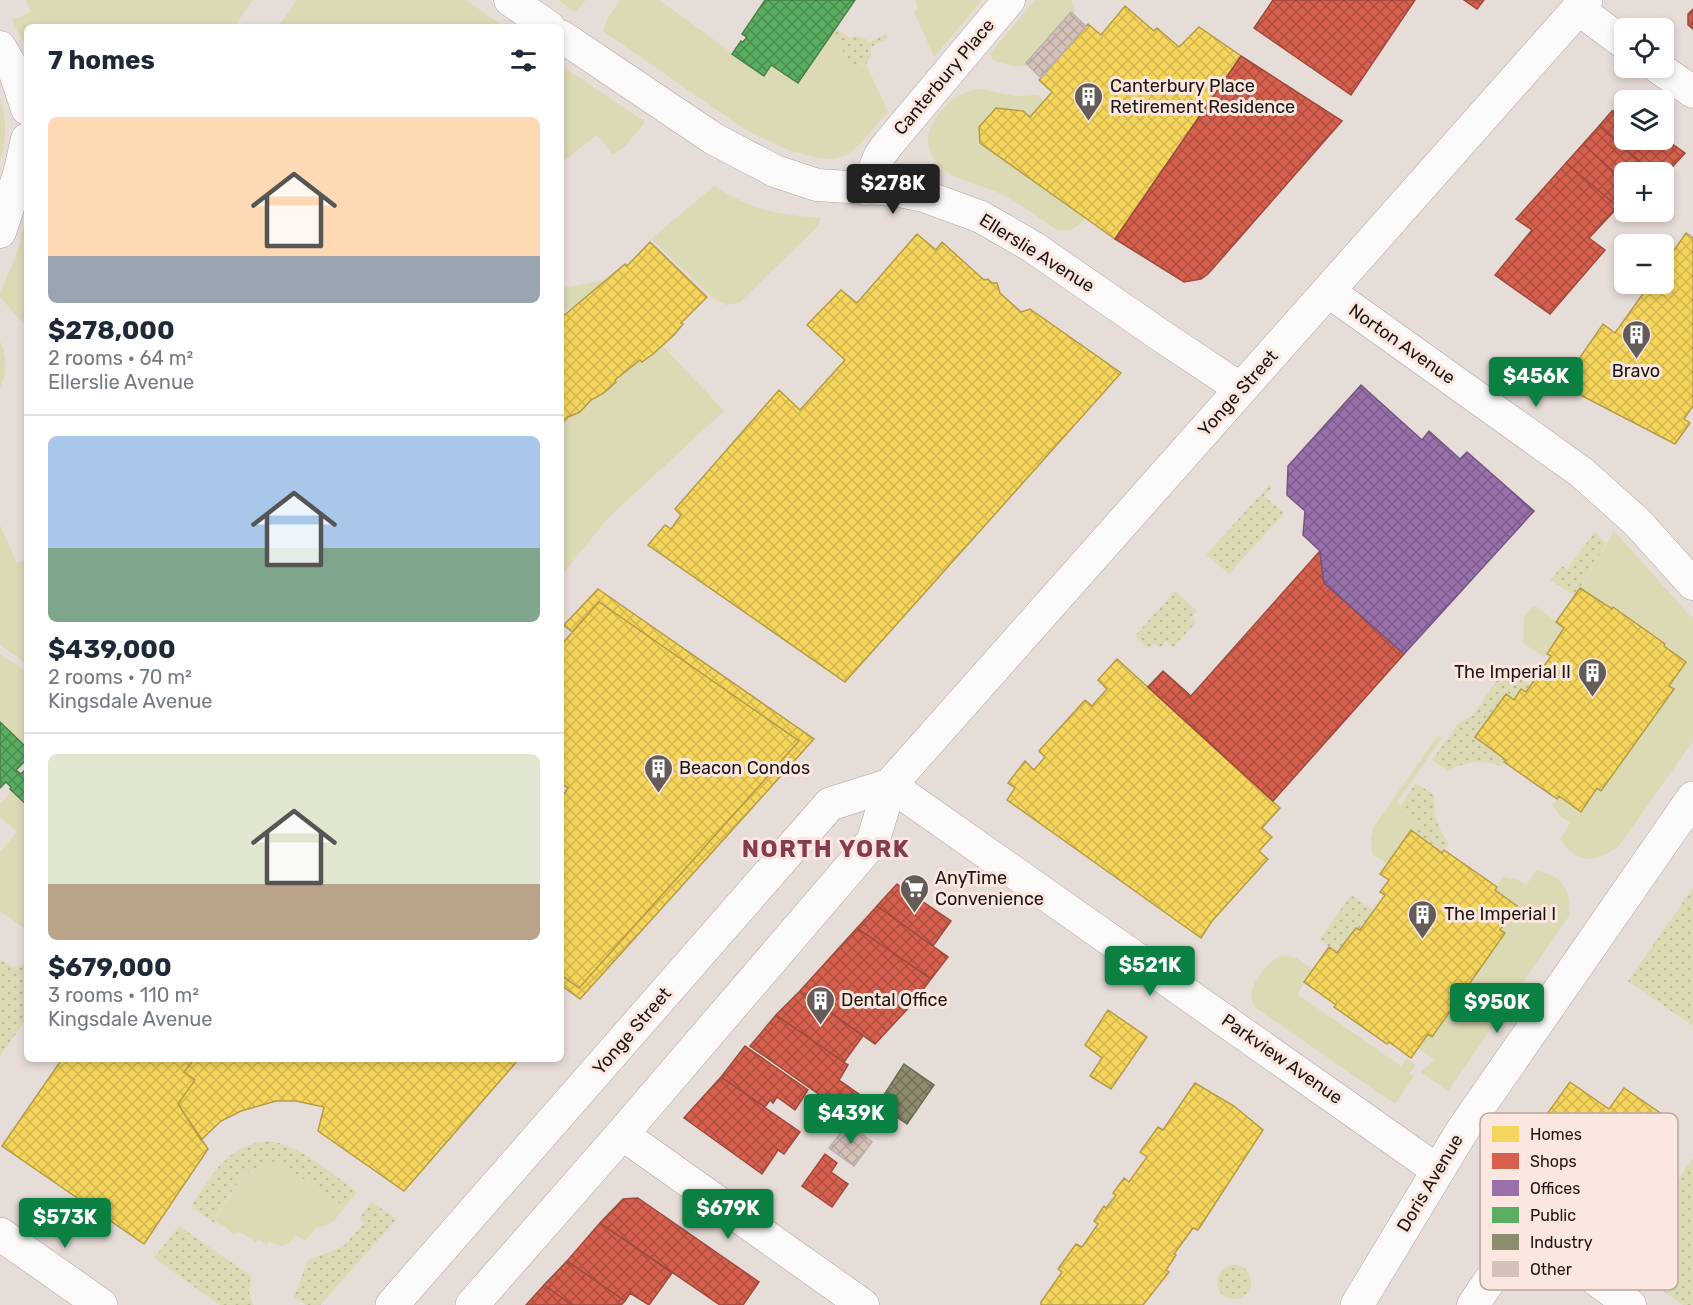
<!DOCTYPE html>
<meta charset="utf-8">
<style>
:root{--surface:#fff;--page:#f6f6f7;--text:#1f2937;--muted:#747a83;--line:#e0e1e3;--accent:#0b8043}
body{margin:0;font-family:Rubik,sans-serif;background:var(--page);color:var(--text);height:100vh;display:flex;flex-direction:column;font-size:22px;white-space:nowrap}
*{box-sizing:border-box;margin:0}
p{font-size:20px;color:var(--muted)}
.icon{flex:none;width:33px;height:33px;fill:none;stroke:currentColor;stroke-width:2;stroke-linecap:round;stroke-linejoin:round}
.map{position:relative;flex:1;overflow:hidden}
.details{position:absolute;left:24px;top:24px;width:540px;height:1038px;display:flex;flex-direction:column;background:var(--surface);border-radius:9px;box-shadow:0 3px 9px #0003}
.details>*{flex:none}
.buttons{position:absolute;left:1614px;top:18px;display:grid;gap:12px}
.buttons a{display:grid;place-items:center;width:60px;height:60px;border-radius:9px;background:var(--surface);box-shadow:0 3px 9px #0003;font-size:30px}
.price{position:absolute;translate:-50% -51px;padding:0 14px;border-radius:6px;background:var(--accent);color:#fff;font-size:20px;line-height:39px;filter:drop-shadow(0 2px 3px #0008)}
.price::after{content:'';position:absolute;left:50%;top:36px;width:18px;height:14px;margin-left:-9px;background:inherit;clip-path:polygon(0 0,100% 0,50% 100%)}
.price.current{background:#222;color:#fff}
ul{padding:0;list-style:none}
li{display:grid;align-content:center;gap:12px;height:318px;padding:0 24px}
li+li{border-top:2px solid var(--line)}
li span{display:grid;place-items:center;height:186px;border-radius:9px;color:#555}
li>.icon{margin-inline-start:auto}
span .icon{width:108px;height:108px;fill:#fffc;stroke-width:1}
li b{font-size:26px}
h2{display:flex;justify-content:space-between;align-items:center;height:72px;padding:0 24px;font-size:26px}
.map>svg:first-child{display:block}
.grass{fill:#dcd9b5}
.park{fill:url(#park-dots)}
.homes{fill:url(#homes-cross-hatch);stroke:#b59c46;stroke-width:1.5}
.shops{fill:url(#shops-cross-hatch);stroke:#9e4a3c;stroke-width:1.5}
.offices{fill:url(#offices-cross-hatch);stroke:#74557d;stroke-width:1.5}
.public{fill:url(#public-cross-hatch);stroke:#48804a;stroke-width:1.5}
.industry{fill:url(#industry-cross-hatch);stroke:#6b6953;stroke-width:1.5}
.building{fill:url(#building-cross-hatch);stroke:#b9b2ae;stroke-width:1.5}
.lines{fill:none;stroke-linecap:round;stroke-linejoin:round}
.minor-casing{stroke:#aea6a2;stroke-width:33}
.tertiary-casing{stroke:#aea6a2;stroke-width:34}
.primary-casing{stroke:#aea6a2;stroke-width:34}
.minor{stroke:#fbfaf9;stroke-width:32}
.tertiary{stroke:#fbfaf9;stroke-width:33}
.primary{stroke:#fbfaf9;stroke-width:33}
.labels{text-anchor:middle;stroke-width:6;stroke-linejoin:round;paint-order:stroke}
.street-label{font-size:18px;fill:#1d1613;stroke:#fbe7df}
.poi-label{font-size:18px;fill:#1d1613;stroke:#fbe7df;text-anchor:start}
.district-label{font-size:24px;font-weight:bold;letter-spacing:1.5px;fill:#843c4e;stroke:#fbe7df}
.key{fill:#fbe7df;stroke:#b8a8a2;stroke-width:1.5}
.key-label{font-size:16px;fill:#1d1613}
</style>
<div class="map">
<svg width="1693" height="1305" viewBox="0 0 1693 1305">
<defs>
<pattern id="park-dots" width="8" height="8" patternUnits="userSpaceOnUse" patternTransform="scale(1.5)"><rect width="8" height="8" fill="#dcd9b5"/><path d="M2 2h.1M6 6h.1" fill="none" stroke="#bcba9b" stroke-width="1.8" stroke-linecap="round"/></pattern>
<pattern id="homes-cross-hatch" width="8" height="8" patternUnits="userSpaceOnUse" patternTransform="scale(1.5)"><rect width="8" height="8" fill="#f6d55c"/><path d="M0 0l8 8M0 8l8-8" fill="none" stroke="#d2b64f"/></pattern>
<pattern id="shops-cross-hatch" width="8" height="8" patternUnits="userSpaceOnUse" patternTransform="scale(1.5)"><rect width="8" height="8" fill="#d6604d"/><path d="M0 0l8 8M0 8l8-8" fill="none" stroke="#ad4e3f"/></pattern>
<pattern id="offices-cross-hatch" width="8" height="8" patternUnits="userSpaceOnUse" patternTransform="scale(1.5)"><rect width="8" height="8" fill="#9970ab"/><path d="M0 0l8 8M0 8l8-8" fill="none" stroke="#7c5b8a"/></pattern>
<pattern id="public-cross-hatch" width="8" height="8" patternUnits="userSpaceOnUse" patternTransform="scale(1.5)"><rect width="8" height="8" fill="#5aae61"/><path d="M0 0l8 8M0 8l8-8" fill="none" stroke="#4a8d4f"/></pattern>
<pattern id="industry-cross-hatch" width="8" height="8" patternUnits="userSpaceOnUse" patternTransform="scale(1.5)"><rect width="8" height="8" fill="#8c8c6e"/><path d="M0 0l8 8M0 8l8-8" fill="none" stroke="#727159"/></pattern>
<pattern id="building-cross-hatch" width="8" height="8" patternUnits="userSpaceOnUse" patternTransform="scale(1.5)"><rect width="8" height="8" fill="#d5c1b8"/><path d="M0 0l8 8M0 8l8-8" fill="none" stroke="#b6a59d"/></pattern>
</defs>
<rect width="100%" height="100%" fill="#e7ddd8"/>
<path class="grass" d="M26,0H253L234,27H27V48L12,20L31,12Z
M297,0H466L505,27H278Z
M558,0H586L575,12Z
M620,0H659L764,76L771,65L798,83L831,35L844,44L861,66L866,64L888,112L858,146L847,155L833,159L819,158L791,151L747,131L603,31L608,18Z
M915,0H982L934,57L914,11L918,9Z
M1035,0H1071L1075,12L1030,65C1018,68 1005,65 993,60L990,54Z
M561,65L645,122L625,146L613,155L597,135L561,163Z
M980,89L1015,96L1037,95L1044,101L1030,117L1023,111L996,108L979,127L980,142L1082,215L1084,220C1076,229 1069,232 1057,230C1039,217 1019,203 999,193C973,181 938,179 929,148C926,136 929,127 936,118C948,101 959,92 980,89Z
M0,97C7,119 7,140 0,162Z
M714,186C753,210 777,215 821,218L818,226L739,303L727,305L714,299L651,239Z
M27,212V328L0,297V293L17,253Z
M607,280L584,301L561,313V288Z
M0,341C8,359 7,371 0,388Z
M661,344L724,411L609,517L561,576V416Z
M0,525L17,563L27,559V664L0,645Z
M1614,531L1693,619V741L1619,846C1597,863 1576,865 1560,839L1570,823L1559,815L1553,805L1559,796L1581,812L1597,788L1602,791L1673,689L1669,686L1665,644L1614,607L1612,609L1580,588Z
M1532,607H1537L1564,628L1544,657L1523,643L1524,616Z
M0,654L27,672V748L0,722Z
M1438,735L1442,738L1397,802L1401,806L1398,810L1417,823L1388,864L1372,854L1371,839L1373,828Z
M12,791L27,805V930L0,911V852L17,832L0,817V804Z
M1536,871C1562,874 1572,891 1569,916L1448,1091L1421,1072L1434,1060L1418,1048L1428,1034L1432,1037L1505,933L1500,930L1517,906L1495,890L1503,877L1518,880L1526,885Z
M1283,955L1297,958L1313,970L1297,994L1401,1066L1407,1058L1416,1065L1409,1074L1415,1075L1395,1104L1256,1008C1254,1004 1251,1000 1251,995C1252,981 1271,958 1283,955Z
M274,1163L284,1166L345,1207C337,1216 331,1229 317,1226L305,1241L296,1235L290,1242L282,1246L269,1242L267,1245L259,1240L256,1242L240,1232C231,1237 230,1230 223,1225C221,1224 218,1224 216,1222L214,1225L212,1223C232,1197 237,1169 274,1163Z"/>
<path class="park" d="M836,28L850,38C858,34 863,37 869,42L886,34L889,38L871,47V56L866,64L852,66C844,61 841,54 844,44L831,35Z
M1270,484L1272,487L1264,496L1284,513L1229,574L1206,555Z
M1595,532L1606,543L1575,596L1551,580L1562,566L1567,569Z
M1175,591L1197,611L1191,617L1196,622L1173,648L1166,641L1160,648L1154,643L1148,649L1135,636Z
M1505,668L1531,685L1526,692L1521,689L1514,700L1505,695L1475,737L1506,760L1501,766C1484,760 1464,761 1448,771L1432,760L1458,724L1473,715Z
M1416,783L1434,795C1433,814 1437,828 1449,843L1442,853L1411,830L1417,823L1398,810Z
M1693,888V1026L1628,981Z
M1351,895L1373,910L1360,930L1355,928L1337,953L1319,940Z
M0,959L12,967L27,964V1018L0,1056Z
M269,1141C302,1146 330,1173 357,1192L345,1207L284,1166C247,1155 229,1196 213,1222L191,1206C214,1174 225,1146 269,1141Z
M1693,1158V1305H1683L1620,1261Z
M371,1202L397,1219L320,1305H306L294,1297L308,1260L343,1247L364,1223L359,1219Z
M179,1226L251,1276L249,1292L253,1305H220L154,1258Z
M1217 1282a17 17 0 1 1 34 0a17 17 0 1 1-34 0Z"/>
<path class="homes" d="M1125,6L1154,31L1157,28L1179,47L1199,27L1241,56L1115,239L980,143L979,127L996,108L1023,111L1030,117L1052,92L1039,80L1041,78L1088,24L1101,35Z
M1686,233L1693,238V406L1684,419L1690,423L1675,444L1561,385L1603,324L1615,333L1650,284H1664V265Z
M917,234L936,250L942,242L984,280L988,279L992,283H997L1000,293L1021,312L1030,309L1121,373L845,682L648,545L665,525L671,529L681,515L675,509L779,390L800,410L845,360L807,325L841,290L857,303Z
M650,242L707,297L681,323L683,324L674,335L653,354L642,362L640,360L615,380L616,382L604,393L591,400L580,412L568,417L561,424V318L625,264L627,266Z
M1580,588L1612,609L1613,607L1665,644L1664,646L1686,662L1669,686L1674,689L1601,791L1597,788L1581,812L1559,796L1557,799L1504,762L1506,760L1475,737L1506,694L1514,700L1521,689L1526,692L1531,685L1551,656L1547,654L1564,628L1556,622Z
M598,589L814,739L580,999L561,985V975L579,988L799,741L599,602L572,632L564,625Z
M599,602L799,741L579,988L561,975V798L568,788L561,783V645Z
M1117,659L1280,808L1262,828L1272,837L1259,851L1268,859L1212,921L1201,938L1007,800L1015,788L1008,783L1025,761L1034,770L1045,757L1039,751L1085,700L1092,706L1107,689L1098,680Z
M1411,830L1442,853L1444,850L1497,887L1495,890L1517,906L1500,930L1505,933L1432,1037L1428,1034L1411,1058L1389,1042L1387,1044L1334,1007L1336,1005L1304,982L1329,947L1337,953L1356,928L1360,930L1385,895L1380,892L1389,880L1380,874Z
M1108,1010L1147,1037L1111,1089L1090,1076L1102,1058L1085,1045Z
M62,1059H194L184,1072L195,1080L178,1104L208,1149L144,1244L2,1146Z
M194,1059H519L404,1191L318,1131L324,1107L296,1101H276L241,1111L221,1121L201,1140L178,1104L195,1080L184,1072Z
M1570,1082L1609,1109L1624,1088L1666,1117L1644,1150L1626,1138L1585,1195L1537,1161L1542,1153L1527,1142Z
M1195,1083L1234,1106L1263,1130L1198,1230L1193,1228L1174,1254L1176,1255L1166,1270L1169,1272L1143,1305H1041V1302L1062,1272L1058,1269L1076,1244L1082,1247L1098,1224L1094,1221L1104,1206L1106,1208L1116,1195L1113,1193L1124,1178L1129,1182L1147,1157L1140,1152L1158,1127L1163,1130Z"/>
<path class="shops" d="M1273,0H1415L1351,95L1254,28Z
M1464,0H1484L1477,9Z
M1693,9V29L1688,25V14Z
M1241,56L1342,121L1208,274L1201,279L1184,282L1115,239Z
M1624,110V140H1664V138L1685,153L1664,176V172H1652L1599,126L1612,111Z
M1599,126L1650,171L1649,172H1624V181L1583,144Z
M1583,144L1624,181V200L1618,207L1566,163Z
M1566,163L1618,207L1589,238L1605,250L1550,314L1495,275L1532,230L1516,219Z
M1320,551L1324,583L1404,654L1273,801L1148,687L1163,671L1191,696Z
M897,884L951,921L933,946L877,906Z
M877,906L948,957L931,979L857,928Z
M857,928L931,979L914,1002L875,1044L800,991Z
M800,991L863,1036L844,1062L776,1015Z
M776,1015L848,1065L839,1080L876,1106L864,1126L750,1046Z
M745,1046L808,1090L795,1110L777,1097L773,1103L770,1100L765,1107L721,1077Z
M721,1077L800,1132L784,1154L778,1150L762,1174L684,1118Z
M825,1154L837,1163L831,1172L848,1184L832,1207L802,1186Z
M638,1198L759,1282L743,1305H720L600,1223L623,1199Z
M600,1223L672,1273L649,1305L630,1293L625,1301L567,1261Z
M567,1261L625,1301L621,1305H572L544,1285Z
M544,1285L572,1305H526Z"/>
<path class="offices" d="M1361,385L1422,440L1429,431L1460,459L1467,452L1534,511L1404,654L1324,583L1320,551L1303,535L1305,511L1287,495L1288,466Z"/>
<path class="public" d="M765,0H855L798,83L771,65L764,76L732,54L741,41L743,42L747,37L742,34Z
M0,722L27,748V759L16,770L21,774L27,768V805L10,789L11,787L6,782L0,788Z"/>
<path class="industry" d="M904,1064L934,1085L907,1124L878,1104Z"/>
<path class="building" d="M1071,12L1086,26L1041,78L1026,63Z
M848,1123L872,1142L854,1166L829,1148Z"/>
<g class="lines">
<defs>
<path id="minor" d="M510,0L549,27
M1578,9L1624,43
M561,36L714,139L775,171L817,185L895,190L924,196L981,217L1033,247L1160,335L1241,389
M0,47L15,73L27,109
M1659,68L1693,92
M866,189L880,155L889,143L1009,0
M0,232L19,174L27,139
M1328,291L1581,472L1637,522L1693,584
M890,785L1437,1170
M622,1134L863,1305
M1473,1305C1484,1289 1494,1271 1511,1259C1520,1252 1534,1248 1545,1250C1568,1256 1610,1290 1630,1305"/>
<path id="tertiary" d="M0,1234L101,1305
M1357,1305L1462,1131L1693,798"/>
<path id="primary" d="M392,1305L830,804L890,785
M472,1305L622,1134L873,841L890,785L1586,0"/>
</defs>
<use href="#minor" class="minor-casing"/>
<use href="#tertiary" class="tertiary-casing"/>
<use href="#primary" class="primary-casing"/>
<use href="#minor" class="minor"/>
<use href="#tertiary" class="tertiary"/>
<use href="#primary" class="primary"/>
</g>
<defs>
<symbol id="building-pin" viewBox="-11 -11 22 30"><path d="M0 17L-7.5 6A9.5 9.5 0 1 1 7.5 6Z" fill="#645c58" stroke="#fbe7df"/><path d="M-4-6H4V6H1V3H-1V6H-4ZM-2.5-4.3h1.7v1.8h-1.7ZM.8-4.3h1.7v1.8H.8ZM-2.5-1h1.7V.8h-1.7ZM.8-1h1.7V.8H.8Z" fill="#fff"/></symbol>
<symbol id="supermarket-pin" viewBox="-11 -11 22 30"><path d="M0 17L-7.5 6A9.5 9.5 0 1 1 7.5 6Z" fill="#645c58" stroke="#fbe7df"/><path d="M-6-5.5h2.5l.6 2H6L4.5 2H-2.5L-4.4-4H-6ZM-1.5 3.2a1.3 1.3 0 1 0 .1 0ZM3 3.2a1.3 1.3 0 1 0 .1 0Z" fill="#fff"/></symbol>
</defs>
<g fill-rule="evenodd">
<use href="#building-pin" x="1072" y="80" width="33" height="45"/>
<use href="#building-pin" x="1620" y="318" width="33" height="45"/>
<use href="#building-pin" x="1576" y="656" width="33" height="45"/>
<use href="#building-pin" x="642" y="752" width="33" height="45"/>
<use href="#supermarket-pin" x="898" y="872" width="33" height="45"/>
<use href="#building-pin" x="1406" y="898" width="33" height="45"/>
<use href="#building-pin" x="804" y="984" width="33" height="45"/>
</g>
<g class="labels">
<g class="street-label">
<text transform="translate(944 77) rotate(-50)" y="6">Canterbury Place</text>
<text transform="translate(1037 253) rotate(32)" y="6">Ellerslie Avenue</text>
<text transform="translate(1402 344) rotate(35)" y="6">Norton Avenue</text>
<text transform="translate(1238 393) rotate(-48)" y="6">Yonge Street</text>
<text transform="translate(632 1031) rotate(-49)" y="6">Yonge Street</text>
<text transform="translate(1282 1059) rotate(35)" y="6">Parkview Avenue</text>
<text transform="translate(1430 1183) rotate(-59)" y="6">Doris Avenue</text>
</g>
<g class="poi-label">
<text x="1110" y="92">Canterbury Place<tspan x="1110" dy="21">Retirement Residence</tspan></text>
<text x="1636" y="377" text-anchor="middle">Bravo</text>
<text x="1571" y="678" text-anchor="end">The Imperial II</text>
<text x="679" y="774">Beacon Condos</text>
<text x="935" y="884">AnyTime<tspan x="935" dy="21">Convenience</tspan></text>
<text x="1444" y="920">The Imperial I</text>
<text x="841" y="1006">Dental Office</text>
</g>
<g class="district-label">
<text x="826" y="857">NORTH YORK</text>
</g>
</g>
<rect x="1480" y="1113" width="198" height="177" rx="9" class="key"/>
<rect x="1492" y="1126" width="27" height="16" fill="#f6d55c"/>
<rect x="1492" y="1153" width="27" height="16" fill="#d6604d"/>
<rect x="1492" y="1180" width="27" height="16" fill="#9970ab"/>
<rect x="1492" y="1207" width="27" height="16" fill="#5aae61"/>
<rect x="1492" y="1234" width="27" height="16" fill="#8c8c6e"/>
<rect x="1492" y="1261" width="27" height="16" fill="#d5c1b8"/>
<g class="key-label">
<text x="1530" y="1140">Homes</text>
<text x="1530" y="1167">Shops</text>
<text x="1530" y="1194">Offices</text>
<text x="1530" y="1221">Public</text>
<text x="1530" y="1248">Industry</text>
<text x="1530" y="1275">Other</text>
</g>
</svg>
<div class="buttons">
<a><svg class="icon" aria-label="locate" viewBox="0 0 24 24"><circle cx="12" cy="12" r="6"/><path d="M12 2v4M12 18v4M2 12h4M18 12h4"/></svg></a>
<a><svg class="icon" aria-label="layers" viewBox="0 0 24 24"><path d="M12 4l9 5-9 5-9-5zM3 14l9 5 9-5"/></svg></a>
<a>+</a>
<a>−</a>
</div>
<b class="price current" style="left:893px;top:215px">$278K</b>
<b class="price" style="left:1536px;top:408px">$456K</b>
<b class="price" style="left:1150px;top:997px">$521K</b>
<b class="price" style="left:1497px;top:1034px">$950K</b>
<b class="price" style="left:851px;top:1145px">$439K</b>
<b class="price" style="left:728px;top:1240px">$679K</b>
<b class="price" style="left:65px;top:1249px">$573K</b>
<section class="details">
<h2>7 homes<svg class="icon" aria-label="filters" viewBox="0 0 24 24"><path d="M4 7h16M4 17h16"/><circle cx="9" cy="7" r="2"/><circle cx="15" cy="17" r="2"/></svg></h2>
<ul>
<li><span style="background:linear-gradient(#ffd9b3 75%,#9aa5b1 0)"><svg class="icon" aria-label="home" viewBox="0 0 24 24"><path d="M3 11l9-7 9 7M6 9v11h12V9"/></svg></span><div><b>$278,000</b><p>2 rooms · 64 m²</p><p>Ellerslie Avenue</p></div></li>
<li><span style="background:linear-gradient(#a9c7e8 60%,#7fa58c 0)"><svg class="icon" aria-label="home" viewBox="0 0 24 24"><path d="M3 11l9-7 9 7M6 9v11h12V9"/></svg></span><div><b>$439,000</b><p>2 rooms · 70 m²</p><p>Kingsdale Avenue</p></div></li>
<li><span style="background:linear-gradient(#dfe7d0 70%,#b9a48a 0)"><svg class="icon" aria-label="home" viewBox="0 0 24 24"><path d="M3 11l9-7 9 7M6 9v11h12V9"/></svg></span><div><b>$679,000</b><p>3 rooms · 110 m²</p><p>Kingsdale Avenue</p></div></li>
</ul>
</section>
</div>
